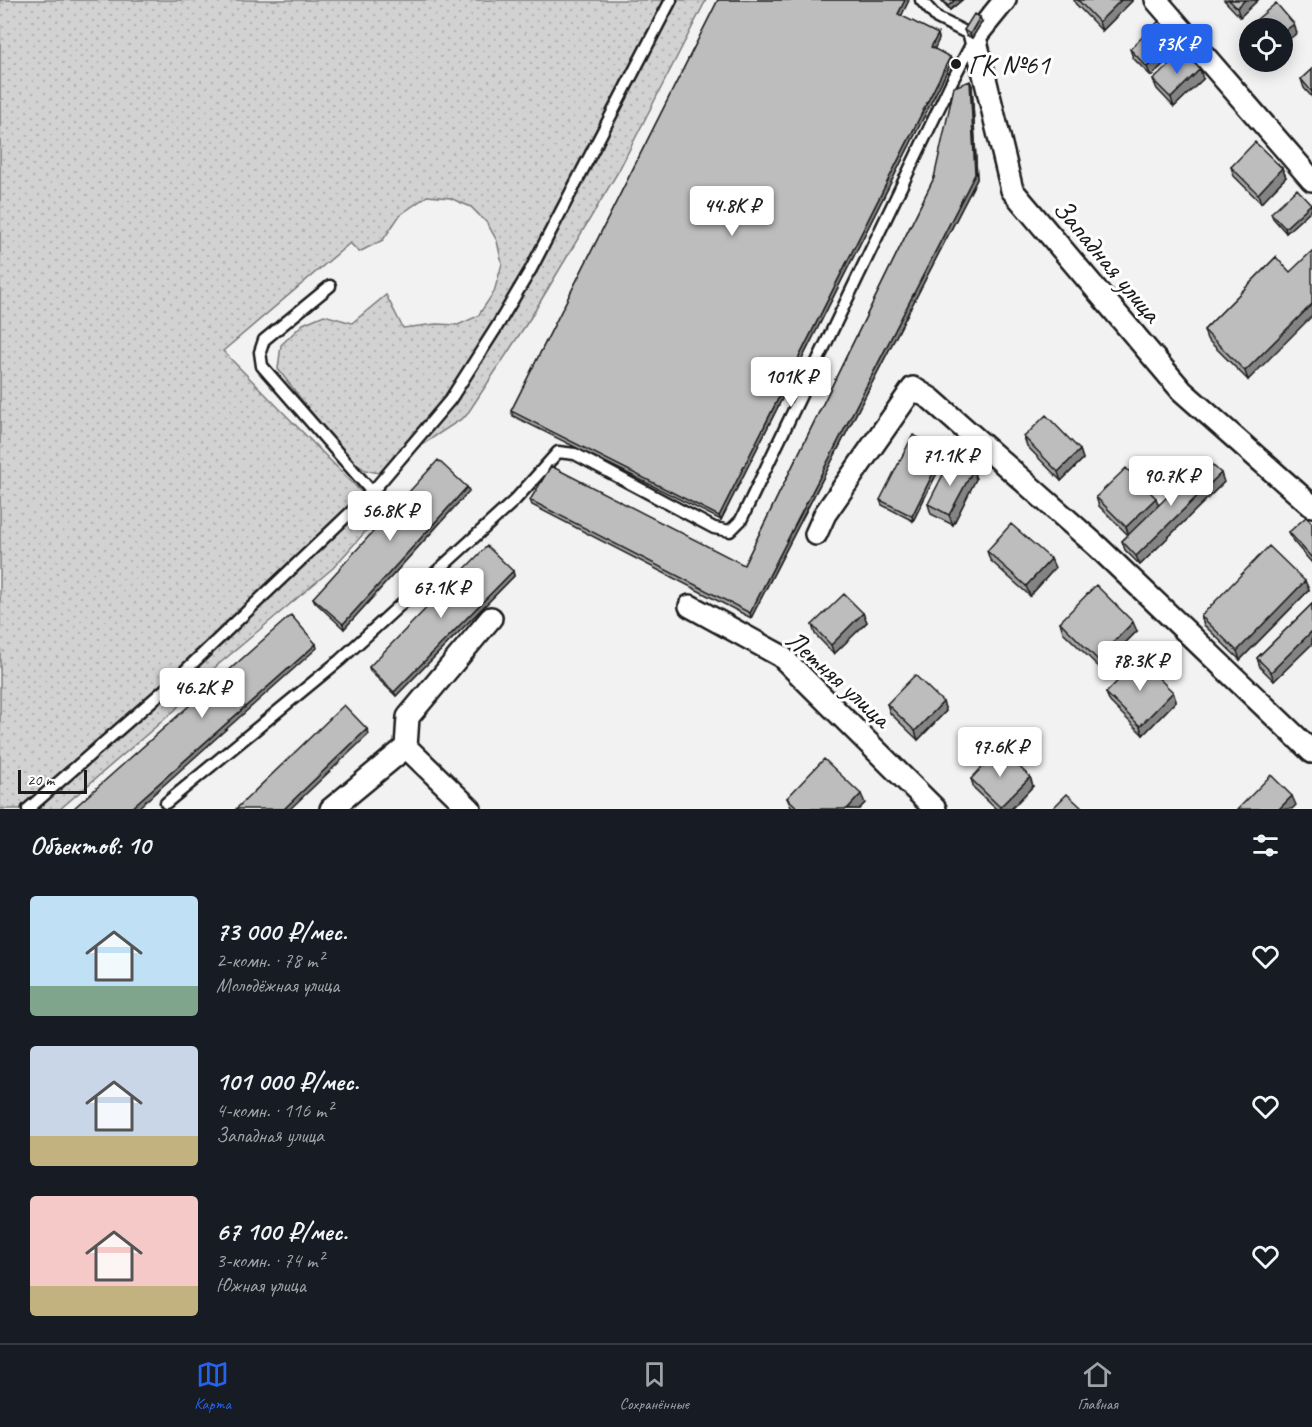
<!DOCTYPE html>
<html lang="ru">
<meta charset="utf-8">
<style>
:root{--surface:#171b24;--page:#20242c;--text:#f1f3f6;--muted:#9ea1a6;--line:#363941;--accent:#2563eb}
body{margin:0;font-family:Caveat,sans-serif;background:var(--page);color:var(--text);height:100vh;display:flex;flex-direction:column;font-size:22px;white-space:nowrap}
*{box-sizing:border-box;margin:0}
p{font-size:20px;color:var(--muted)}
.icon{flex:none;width:33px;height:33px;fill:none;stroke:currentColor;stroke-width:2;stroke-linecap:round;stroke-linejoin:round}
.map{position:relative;height:809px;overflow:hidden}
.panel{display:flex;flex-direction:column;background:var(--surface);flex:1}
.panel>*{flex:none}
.fabs{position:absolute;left:1239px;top:18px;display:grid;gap:12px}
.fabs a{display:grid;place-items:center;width:54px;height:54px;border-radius:50%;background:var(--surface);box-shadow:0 3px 15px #0003;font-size:30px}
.scale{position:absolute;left:18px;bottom:15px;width:69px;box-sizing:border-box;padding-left:6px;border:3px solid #1c1c1c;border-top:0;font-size:16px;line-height:21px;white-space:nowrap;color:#1c1c1c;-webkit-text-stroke:4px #fff;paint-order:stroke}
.price{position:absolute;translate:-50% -51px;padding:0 14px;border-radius:6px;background:#fff;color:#222;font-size:20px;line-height:39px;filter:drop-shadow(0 2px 3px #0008)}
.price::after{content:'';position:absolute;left:50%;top:36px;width:18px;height:14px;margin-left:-9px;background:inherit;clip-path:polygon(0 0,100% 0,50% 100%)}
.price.selected{background:var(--accent);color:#fff}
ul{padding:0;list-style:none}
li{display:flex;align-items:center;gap:18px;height:150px;padding:0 30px}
li span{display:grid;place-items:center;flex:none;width:168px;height:120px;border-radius:6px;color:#555}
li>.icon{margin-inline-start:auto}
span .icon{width:72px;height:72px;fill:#fffc;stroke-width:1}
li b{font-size:26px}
h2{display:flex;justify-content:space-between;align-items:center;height:72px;padding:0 30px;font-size:26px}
.tabs{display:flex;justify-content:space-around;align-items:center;height:84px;border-top:2px solid var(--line);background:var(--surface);font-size:16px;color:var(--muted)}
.tabs a{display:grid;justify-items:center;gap:3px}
.tabs .selected{color:var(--accent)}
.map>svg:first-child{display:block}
.grass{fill:url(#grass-dots);stroke:#777;stroke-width:1.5}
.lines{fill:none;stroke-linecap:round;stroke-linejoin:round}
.service-casing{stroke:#1c1c1c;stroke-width:15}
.minor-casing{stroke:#1c1c1c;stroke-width:26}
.service{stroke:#fff;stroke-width:10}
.minor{stroke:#fff;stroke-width:21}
.wall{fill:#a3a3a3;stroke:#1c1c1c;stroke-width:1.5}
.shaded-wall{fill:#848484;stroke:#1c1c1c;stroke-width:1.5}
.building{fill:#bdbdbd;stroke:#1c1c1c;stroke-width:1.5}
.poi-dot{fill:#1c1c1c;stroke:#fff;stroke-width:2}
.labels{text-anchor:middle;stroke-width:6;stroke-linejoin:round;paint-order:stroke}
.poi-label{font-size:28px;fill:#1c1c1c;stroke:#fff;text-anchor:start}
.street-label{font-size:28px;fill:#1c1c1c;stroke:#fff}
</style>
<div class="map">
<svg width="1312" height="809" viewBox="0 0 1312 809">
<defs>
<pattern id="grass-dots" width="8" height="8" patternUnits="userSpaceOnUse" patternTransform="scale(1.5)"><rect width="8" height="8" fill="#d2d2d2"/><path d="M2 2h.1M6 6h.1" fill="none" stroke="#b4b4b4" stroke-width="1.8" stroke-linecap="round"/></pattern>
</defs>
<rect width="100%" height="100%" fill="#f2f2f2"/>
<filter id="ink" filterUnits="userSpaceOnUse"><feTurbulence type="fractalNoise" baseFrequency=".0167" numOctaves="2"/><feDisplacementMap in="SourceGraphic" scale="12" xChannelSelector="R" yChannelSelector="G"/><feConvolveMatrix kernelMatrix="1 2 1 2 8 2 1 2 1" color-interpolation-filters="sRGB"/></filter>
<g filter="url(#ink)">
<path class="grass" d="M0,0H706L618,172L531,317L466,416L379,473L365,470L343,454L278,369L281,345L303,324L324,315L352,323L386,295L403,328L436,324L458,325L478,316L494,292L502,264L497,241L487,223L471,207L450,198L427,196L400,215L383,240L359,252L350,243L223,351L382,513L333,568L213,669L174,711L60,809H0Z"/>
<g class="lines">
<defs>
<path id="service" d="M330,286L264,340L260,352L262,366L372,492
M166,803L340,660L515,500L558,452L575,454L714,528L730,531L741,520L951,83L975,37L937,18L921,0
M28,809L170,685L372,492L450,400L496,328L531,269L671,0"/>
<path id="minor" d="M1005,0L975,37L1012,190L1182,391L1312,506
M1156,0L1312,180
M816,534L825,514L913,388L931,399L1098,547L1312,752
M690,606L781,656L935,809
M406,747L470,809
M331,809L406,747L408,717L491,618"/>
</defs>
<use href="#service" class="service-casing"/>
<use href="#minor" class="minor-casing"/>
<use href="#service" class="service"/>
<use href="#minor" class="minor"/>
</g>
<path class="wall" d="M718,0H909L901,16L938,34L939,39L934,49L950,57L952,61L721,520L513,416L511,411Z
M941,0H962L950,10Z
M1074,0H1132V1L1102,31L1075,3Z
M1224,0H1258L1240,17Z
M982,22L972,38L966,35L964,30Z
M1180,48L1151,76L1133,58L1130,49Z
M1312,69V97L1304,88L1301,79Z
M1203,79L1174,107L1157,89L1153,80Z
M972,85L977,179L751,618L532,505L530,500L744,565L934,178Z
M1231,167L1282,168L1286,177L1261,203L1234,176Z
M1311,204L1312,209L1286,233L1273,218L1271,213Z
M1276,257L1248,380L1207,339L1204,330Z
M1024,437L1080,450L1083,459L1061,481L1027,446Z
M946,455L913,521L882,505L880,500Z
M973,470L976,479L953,525L931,514L928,504Z
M1224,482L1140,565L1125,550L1122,541L1128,535L1099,506L1096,497L1158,505Z
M467,487L469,491L344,629L315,602L313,598Z
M1312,523V563L1293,541L1289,532Z
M987,551L1051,559L1055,568L1030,596L990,560Z
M513,571L514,576L396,696L370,671L369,667Z
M1305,581L1309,590L1240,660L1204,625L1201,616Z
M1312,604V644L1274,681L1260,667L1257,658Z
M863,613L867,622L834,654L815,634L812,625Z
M1060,622L1137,631L1100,668L1063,632Z
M1173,692L1176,701L1143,735L1110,702L1106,693Z
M943,702L946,711L918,740L890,713L887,704Z
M1030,777L1033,786L1011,809H996L974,788L971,779Z
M787,798L865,803L859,809H793L791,807Z"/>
<path class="shaded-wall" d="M905,0H909L900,19L898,14Z
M955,0H962L950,10L948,6Z
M1121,0H1132V1L1102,31L1099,22Z
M1245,0H1258L1240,17L1237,8Z
M980,17L982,22L972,38L970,34Z
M1294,24L1297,33L1282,45V33Z
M938,34L939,39L933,52L931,47Z
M1176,39L1180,48L1151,76L1147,67Z
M950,57L952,61L721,520L719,516Z
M1200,69L1203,79L1174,107L1171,98Z
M970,81L972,85L977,179L751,618L750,613L975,174Z
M1282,168L1286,177L1261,203L1258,194Z
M1311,204L1312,209L1286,233L1285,228Z
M1312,304V316L1248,380L1245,371Z
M1080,450L1083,459L1061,481L1058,472Z
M944,451L946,455L913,521L912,516Z
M973,470L976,479L953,525L949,515Z
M1221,473L1224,482L1140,565L1136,556Z
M467,487L469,491L344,629L343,624Z
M1156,498L1159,507L1129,536L1126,527Z
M1051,559L1055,568L1030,596L1026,586Z
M513,571L514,576L396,696L394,692Z
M1305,581L1309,590L1240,660L1237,651Z
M863,613L867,622L834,654L831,645Z
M1133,622L1137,631L1100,668L1097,659Z
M1312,631V644L1274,681L1271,672Z
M316,644L317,648L137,809H130Z
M1173,692L1176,701L1143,735L1140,726Z
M943,702L946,711L918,740L915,731Z
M367,729L369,734L290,809H284Z
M1030,777L1033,786L1011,809H1001L1000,807Z
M861,794L865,803L859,809H847Z
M1292,796L1296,805L1292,809H1279Z"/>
<path class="building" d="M718,0H905L898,14L938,34L931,47L950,57L719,516L511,411Z
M943,0H955L948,6Z
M1078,0H1121L1099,22Z
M1229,0H1245L1237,8Z
M1276,3L1294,24L1282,33V28H1250V30L1247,28Z
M974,14L980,17L970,34L964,30Z
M1159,21L1176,39L1147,67L1130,49Z
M1183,52L1200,69L1171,98L1153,80Z
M1312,69V92L1301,79Z
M970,81L975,174L750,613L530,500L551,466L744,565L934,178L954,87Z
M1255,142L1282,168L1258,194L1231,167Z
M1297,189L1311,204L1285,228L1271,213Z
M1312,251V304L1245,371L1204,330L1276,257L1290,272Z
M1046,415L1080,450L1058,472L1024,437Z
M913,435L944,451L912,516L880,500Z
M951,459L973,470L949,515L928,504Z
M1206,459L1221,473L1136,556L1122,541Z
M438,460L467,487L343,624L313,598Z
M1126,468L1156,498L1126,527L1096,497Z
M1306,517L1312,523V558L1289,532Z
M1011,524L1051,559L1026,586L987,551Z
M487,546L513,571L394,692L369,667Z
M1269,546L1305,581L1237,651L1201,616Z
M1096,585L1133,622L1097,659L1060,622Z
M844,594L863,613L831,645L812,625Z
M1312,604V631L1271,672L1257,658Z
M291,615L316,644L130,809H73Z
M1139,659L1173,692L1140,726L1106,693Z
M915,675L943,702L915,731L887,704Z
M344,705L367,729L284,809H236Z
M1000,748L1030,777L1000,807L971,779Z
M824,759L861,794L847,809H799L787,798Z
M1271,775L1292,796L1279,809H1238Z
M1067,794L1083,809H1052Z"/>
</g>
<circle class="poi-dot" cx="956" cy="64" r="6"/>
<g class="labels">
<g class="poi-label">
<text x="968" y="74">ГК №61</text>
</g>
<g class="street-label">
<text transform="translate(1108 260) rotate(50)" y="10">Западная улица</text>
<text transform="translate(839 678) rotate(42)" y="10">Летняя улица</text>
</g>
</g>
</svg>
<div class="fabs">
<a><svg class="icon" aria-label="locate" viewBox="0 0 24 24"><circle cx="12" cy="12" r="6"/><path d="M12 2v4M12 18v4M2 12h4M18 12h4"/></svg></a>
</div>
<div class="scale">20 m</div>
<b class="price selected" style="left:1177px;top:75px">73K ₽</b>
<b class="price" style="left:732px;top:237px">44.8K ₽</b>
<b class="price" style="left:791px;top:408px">101K ₽</b>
<b class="price" style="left:950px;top:487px">71.1K ₽</b>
<b class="price" style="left:1171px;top:507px">90.7K ₽</b>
<b class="price" style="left:390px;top:542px">56.8K ₽</b>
<b class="price" style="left:441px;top:619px">67.1K ₽</b>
<b class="price" style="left:1140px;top:692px">78.3K ₽</b>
<b class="price" style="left:202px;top:719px">46.2K ₽</b>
<b class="price" style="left:1000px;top:778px">97.6K ₽</b>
</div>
<section class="panel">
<h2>Объектов: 10<svg class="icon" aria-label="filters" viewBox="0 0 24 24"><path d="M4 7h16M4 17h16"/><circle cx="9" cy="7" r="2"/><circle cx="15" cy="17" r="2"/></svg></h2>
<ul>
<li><span style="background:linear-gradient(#bfe0f5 75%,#7fa58c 0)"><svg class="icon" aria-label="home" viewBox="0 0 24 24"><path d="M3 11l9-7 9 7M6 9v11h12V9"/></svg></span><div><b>73 000 ₽/мес.</b><p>2-комн. · 78 m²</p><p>Молодёжная улица</p></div><svg class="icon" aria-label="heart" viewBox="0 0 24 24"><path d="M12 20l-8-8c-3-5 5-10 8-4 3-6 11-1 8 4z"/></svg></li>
<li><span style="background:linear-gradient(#c9d6e8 75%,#c2b280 0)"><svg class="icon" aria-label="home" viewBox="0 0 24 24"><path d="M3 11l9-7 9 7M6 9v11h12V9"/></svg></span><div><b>101 000 ₽/мес.</b><p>4-комн. · 116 m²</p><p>Западная улица</p></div><svg class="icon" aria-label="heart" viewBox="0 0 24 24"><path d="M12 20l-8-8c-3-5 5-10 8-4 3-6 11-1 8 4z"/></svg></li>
<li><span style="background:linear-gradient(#f6c9c9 75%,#c2b280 0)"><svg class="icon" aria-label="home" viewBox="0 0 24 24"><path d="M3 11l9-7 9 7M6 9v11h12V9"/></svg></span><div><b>67 100 ₽/мес.</b><p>3-комн. · 74 m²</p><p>Южная улица</p></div><svg class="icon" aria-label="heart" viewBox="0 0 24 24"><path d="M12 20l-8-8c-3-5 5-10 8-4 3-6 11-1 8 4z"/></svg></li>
</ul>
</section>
<nav class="tabs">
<a class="selected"><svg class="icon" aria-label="map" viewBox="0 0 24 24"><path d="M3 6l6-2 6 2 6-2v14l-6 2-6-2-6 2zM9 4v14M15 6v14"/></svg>Карта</a>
<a><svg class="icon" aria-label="saved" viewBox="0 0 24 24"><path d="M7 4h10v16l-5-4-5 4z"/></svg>Сохранённые</a>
<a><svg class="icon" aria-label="home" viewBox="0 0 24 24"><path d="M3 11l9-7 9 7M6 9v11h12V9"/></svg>Главная</a>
</nav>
